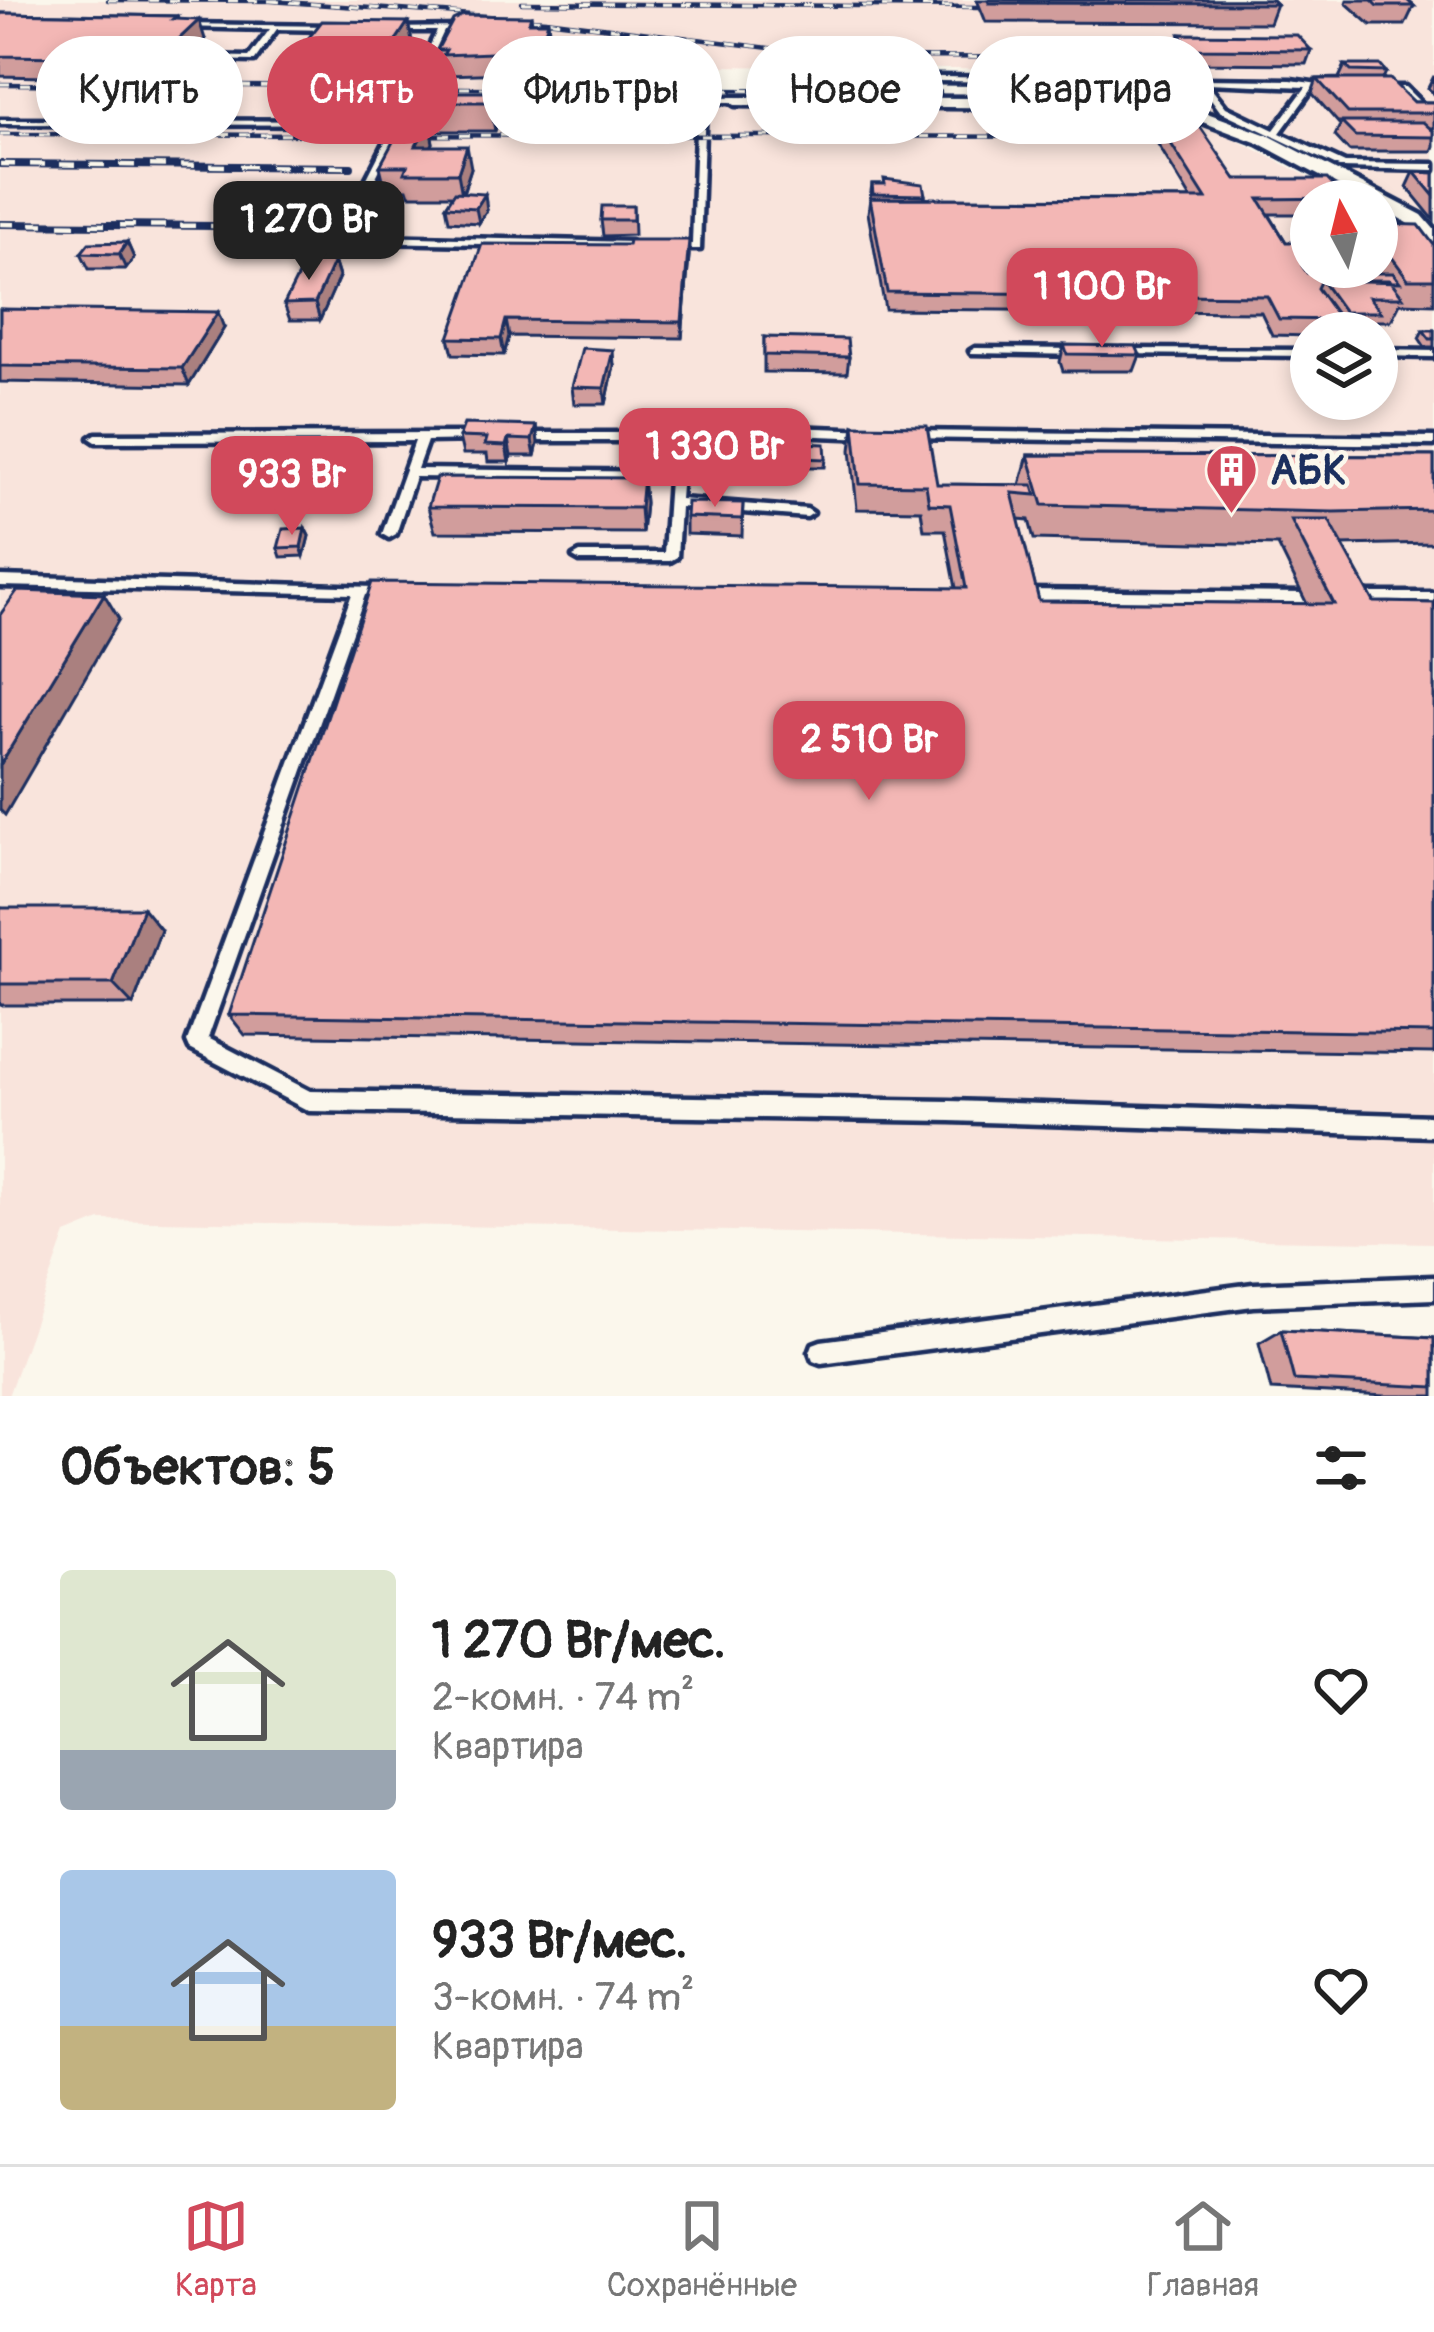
<!DOCTYPE html>
<html lang="ru">
<meta charset="utf-8">
<style>
:root{--surface:#fff;--page:#f6f6f6;--text:#222;--muted:#767676;--line:#e0e0e0;--accent:#d1495b}
body{margin:0;font-family:Pangolin,sans-serif;background:var(--page);color:var(--text);height:100vh;display:flex;flex-direction:column;font-size:45px;white-space:nowrap}
*{box-sizing:border-box;margin:0}
p{font-size:39px;color:var(--muted)}
.icon{flex:none;width:66px;height:66px;fill:none;stroke:currentColor;stroke-width:2;stroke-linecap:round;stroke-linejoin:round}
.map{position:relative;height:1396px;overflow:hidden}
.panel{display:flex;flex-direction:column;background:var(--surface);flex:1}
.panel>*{flex:none}
.top-card{position:absolute;left:36px;top:36px;width:1362px;height:108px;display:flex;gap:24px}
.needle{width:78px;rotate:353deg}
.tools{position:absolute;left:1290px;top:180px;display:grid;gap:24px}
.tools a{display:grid;place-items:center;width:108px;height:108px;border-radius:50%;background:var(--surface);box-shadow:0 6px 18px #0003;font-size:60px}
.price{position:absolute;translate:-50% -102px;padding:0 27px;border-radius:24px;background:var(--accent);color:#fff;font-size:39px;line-height:78px;filter:drop-shadow(0 3px 6px #0008)}
.price::after{content:'';position:absolute;left:50%;top:72px;width:36px;height:27px;margin-left:-18px;background:inherit;clip-path:polygon(0 0,100% 0,50% 100%)}
.price.on{background:#222;color:#fff}
ul{padding:0;list-style:none}
li{display:flex;align-items:center;gap:36px;height:300px;padding:0 60px}
li span{display:grid;place-items:center;flex:none;width:336px;height:240px;border-radius:12px;color:#555}
li>.icon{margin-inline-start:auto}
span .icon{width:144px;height:144px;fill:#fffc;stroke-width:1}
li b{font-size:51px}
h2{display:flex;justify-content:space-between;align-items:center;height:144px;padding:0 60px;font-size:51px}
.pill{padding:0 42px;border-radius:54px;background:var(--surface);box-shadow:0 6px 18px #0003;font-size:42px;line-height:108px}
.pill.on{background:var(--accent);color:#fff}
.menu{display:flex;justify-content:space-around;align-items:center;height:168px;border-top:3px solid var(--line);background:var(--surface);font-size:33px;color:var(--muted)}
.menu a{display:grid;justify-items:center;gap:6px}
.menu .on{color:var(--accent)}
.map>svg:first-child{display:block}
.built{fill:#f9e4dc;fill-rule:evenodd}
.lines{fill:none;stroke-linecap:round;stroke-linejoin:round}
.service-casing{stroke:#1b2f5e;stroke-width:9}
.minor-casing{stroke:#1b2f5e;stroke-width:9}
.service{fill:#fbf7ec;fill-rule:evenodd}
.minor{fill:#fbf7ec;fill-rule:evenodd}
.rail-far1-casing{stroke:#1b2f5e;stroke-width:4.5}
.rail-casing{stroke:#1b2f5e;stroke-width:8}
.rail-far1{stroke:#fbf7ec;stroke-width:3;stroke-dasharray:10;stroke-linecap:butt}
.rail{stroke:#fbf7ec;stroke-width:4.5;stroke-dasharray:15;stroke-linecap:butt}
.wall{fill:#d19d9c;stroke:#1b2f5e;stroke-width:3;fill-rule:evenodd}
.shaded-wall{fill:#aa807f;stroke:#1b2f5e;stroke-width:3}
.building{fill:#f3b7b5;stroke:#1b2f5e;stroke-width:3}
.labels{text-anchor:middle;stroke-width:9;stroke-linejoin:round;paint-order:stroke}
.poi-label{font-size:42px;font-weight:bold;fill:#1b2f5e;stroke:#fbf7ec;text-anchor:start}
</style>
<div class="map">
<svg width="1434" height="1396" viewBox="0 0 1434 1396">
<rect width="100%" height="100%" fill="#fbf7ec"/>
<filter id="ink" filterUnits="userSpaceOnUse"><feTurbulence type="fractalNoise" baseFrequency=".00833" numOctaves="2"/><feDisplacementMap in="SourceGraphic" scale="24" xChannelSelector="R" yChannelSelector="G"/><feConvolveMatrix kernelMatrix="1 2 1 2 8 2 1 2 1" color-interpolation-filters="sRGB"/></filter>
<g filter="url(#ink)">
<path class="built" d="M0,0H1434V219L1204,106L1166,97L1047,96L1032,70L631,65L628,77L724,79L722,104L733,106L1186,114L1317,181L1311,201V267L1434,272V1243L100,1220L66,1234L8,1396H0ZM1311,333H1377V399H1311Z"/>
<g class="lines">
<defs>
<path id="service" d="M183,24L333,26L336,28L333,30L277,29L254,61L206,60L203,56L249,57L270,29L181,27Z
M391,28L465,27L468,29L444,31L425,72L421,74L294,75L290,73L313,43L317,45L299,71L418,70L437,31H393Z
M531,28L573,40L587,70L581,96L738,98V102H705L700,249H673L668,246L673,243L692,244L697,102L477,100V96H574L579,70L567,43L529,31Z
M858,76L1021,78L1043,102L1036,104L1019,82L855,80Z
M1201,79L1291,80L1333,86L1330,90L1313,88L1280,133L1345,163L1434,164V170L1341,168L1220,111L1209,96L1058,87L1054,85L1058,83L1205,91L1197,81ZM1207,83L1306,87L1274,130L1226,107Z
M1384,87H1405L1430,112L1423,114L1400,91H1381Z
M424,99L431,101L402,124L350,230L374,236L631,242L636,245L634,247L374,242L342,233L340,231L394,125L0,124V120L397,121Z
M975,348L1080,349L1085,352L1080,355L971,353L970,351Z
M1122,349L1311,350V356L1118,354L1117,352Z
M1377,350L1434,351V357L1377,356Z
M712,424L873,430L879,434L873,438L712,432L685,436L680,499L807,509L813,513L807,517L680,507L677,557L670,561H580L573,557L580,553H664L669,480L415,477L396,534L389,538L382,534L415,441L96,442L90,438L96,434L478,433L482,434V440L427,441L417,469L670,472L673,437L652,441H520L514,437L520,433H652L679,427Z
M909,431L1434,437V445L905,438L903,435Z
M0,576L374,587L376,590L374,593L365,595L208,1038L310,1091L950,1101L1434,1116V1136L950,1121L309,1111L190,1049L187,1042L352,594L0,586Z
M1024,590L1304,593L1311,598L1304,603L1024,600L1017,595Z
M1351,593H1434V603L1346,601L1344,598Z
M1434,1277V1299L1253,1306L821,1363L813,1360L810,1352L813,1344L821,1341L1253,1284Z"/>
<path id="minor" d="M729,97L1169,99L1270,136L1422,215L1434,229V246L1408,223L1377,206V201H1367L1258,143L1168,109L735,105L727,100Z"/>
</defs>
<use href="#service" class="service-casing"/>
<use href="#minor" class="minor-casing"/>
<use href="#service" class="service"/>
<use href="#minor" class="minor"/>
<defs>
<path id="rail-far1" d="M108,0L282,1
M270,1L546,20L841,57L1184,58
M522,3L980,7
M0,84L940,92
M0,134L1113,137"/>
<path id="rail" d="M0,164L351,167
M0,224L315,227"/>
</defs>
<use href="#rail-far1" class="rail-far1-casing"/>
<use href="#rail" class="rail-casing"/>
<use href="#rail-far1" class="rail-far1"/>
<use href="#rail" class="rail"/>
</g>
<path class="wall" d="M977,0H1272L1276,4L1269,23L986,22Z
M1347,0H1407L1414,6L1405,25H1371L1346,3Z
M0,13L177,16L178,19L205,39L173,72L149,71L142,79L0,76Z
M531,16L532,22H548L550,41L540,72L447,75L446,70H440L437,50Z
M1180,34L1311,50L1306,64L1187,63L1176,47Z
M412,41L394,71L305,70L299,50Z
M1345,65L1386,72L1383,79L1413,102H1434V128H1430L1434,132V146L1432,151H1349L1335,136L1340,125L1312,93L1317,79L1339,78Z
M1434,76V94L1428,88Z
M494,92L498,120L495,131H431L433,143L431,146L471,168L463,193L487,210L479,223L449,221L446,206L453,195H409L407,189L385,188L380,166L418,121L414,102Z
M1151,112L1236,179L1345,198L1344,201H1311V214H1269L1286,242L1330,267L1328,273H1375L1371,267H1377V224L1434,245V304L1400,303L1391,321H1377L1370,333H1311V336L1272,335L1261,312L885,309L868,213L872,184H884L925,195V198L1191,199L1147,126Z
M1414,172L1434,173V220L1407,187Z
M633,206L634,235L603,236L601,220Z
M127,242L134,258L126,269H89L81,253Z
M689,256L682,338L509,336L504,355L453,354L449,338Z
M334,261L339,277L320,320H290L284,304Z
M0,309L224,328L189,385L0,382Z
M1423,330H1434V347H1425L1419,338Z
M764,337L849,357L847,373L764,372Z
M1064,345L1140,355L1134,371H1063L1060,362Z
M614,366L606,404H574L572,387Z
M854,425L937,484L1020,485L1028,455L1434,456V543L1342,545L1374,602L1434,603V1053L245,1035L229,1015L956,588L945,530H924L921,510L857,509L851,450ZM1018,519L1029,520L1034,539L1278,545L1307,604L1039,601Z
M536,426L538,443L535,456H511L509,462H488L487,454H463L459,437Z
M799,443L826,459L825,467H798Z
M643,478L645,503L642,533L435,532L428,507Z
M743,503L742,536L686,534V517Z
M305,528L309,536L304,556L281,557L278,548Z
M0,908L161,930L133,1005H0Z
M1281,1330L1434,1338V1396H1386L1271,1390L1259,1343Z"/>
<path class="shaded-wall" d="M177,16L183,35L199,20L205,39L173,72L166,51L173,19Z
M408,22L412,41L394,71L389,51Z
M548,22L550,41L540,72L538,51Z
M142,51L149,71L142,79L134,58Z
M494,92L498,120L495,131L490,102Z
M429,121L433,143L420,168L416,146Z
M467,146L471,168L462,195L458,173Z
M485,194L487,210L479,223L476,208Z
M689,240V256L682,338V322Z
M127,242L134,258L126,269L119,254Z
M334,261L339,277L320,320L315,303Z
M218,312L224,328L189,385L182,368Z
M506,320L509,336L504,355L501,339Z
M613,350L614,366L606,404L604,388Z
M536,426L538,443L535,456L532,440Z
M508,439L511,456L509,462L506,446Z
M643,478L645,503L642,533L640,508Z
M305,528L309,536L304,556L301,547Z
M104,594L119,619L5,815L0,810V765Z
M143,908L161,930L133,1005L113,984Z"/>
<path class="building" d="M988,0H1272L1276,4L989,3Z
M1372,0H1407L1414,6H1378Z
M0,13L177,16L173,19L199,20L166,51H142L134,58L0,56Z
M463,15L531,16L529,22H548L538,51L443,55L446,50H437L453,20Z
M322,21L408,22L389,51L299,50Z
M1180,34L1297,35L1311,50L1191,49Z
M1345,65H1380L1386,72L1351,71Z
M1317,79H1390L1413,102H1434V113H1348Z
M419,92H494L490,102H414Z
M1151,112H1190L1236,179H1327L1345,198L1259,199L1286,242H1311V267H1303L1307,273H1393L1400,282L1321,280L1317,288L1340,320L1279,319L1267,296L887,292L870,198L1206,199Z
M404,121H429L416,146H467L458,173H404L407,166H380Z
M1341,122H1423L1434,132V137L1355,136Z
M1414,172L1434,173V196Z
M884,179L923,184L925,195L873,194L872,184H885Z
M455,192L485,194L476,208L446,206Z
M602,206H633V220H601Z
M1377,224L1419,225L1434,245V279H1408L1377,237Z
M629,240H689L682,322L506,320L501,339L449,338L482,244L628,245Z
M127,242L119,254L81,253L89,243Z
M334,261L315,303L284,304L305,262Z
M1321,280H1390L1403,297H1369L1381,312H1344Z
M0,309L218,312L182,368L0,366Z
M1423,330H1434V339H1430Z
M764,337L847,339L849,357L764,355Z
M1064,345L1136,346L1140,355L1067,354Z
M582,348L613,350L604,388L572,387Z
M464,424L536,426L532,440L508,439L506,446L485,445L487,438L459,437Z
M854,425L927,426L937,484L1033,485L1036,495L1012,493L1039,601L1334,604L1291,520H1329L1374,602L1434,603V1033L229,1015L372,582L966,588L950,505L929,504L926,485L860,484Z
M799,443L825,444L826,459L799,458Z
M1028,455L1434,456V510L1333,512L1043,505Z
M437,477L643,478L640,508L428,507Z
M687,502L743,503L742,519L686,517Z
M305,528L301,547L278,548L283,529Z
M17,591L104,594L0,765V615Z
M0,908H143L113,984H0Z
M1281,1330L1434,1338V1387L1294,1380Z"/>
</g>
<defs>
<symbol id="building-pin" viewBox="-11 -11 22 30"><path d="M0 17L-7.5 6A9.5 9.5 0 1 1 7.5 6Z" fill="#d1495b" stroke="#fbf7ec"/><path d="M-4-6H4V6H1V3H-1V6H-4ZM-2.5-4.3h1.7v1.8h-1.7ZM.8-4.3h1.7v1.8H.8ZM-2.5-1h1.7V.8h-1.7ZM.8-1h1.7V.8H.8Z" fill="#fff"/></symbol>
</defs>
<g fill-rule="evenodd">
<use href="#building-pin" x="1202" y="440" width="59" height="81"/>
</g>
<g class="labels">
<g class="poi-label">
<text x="1270" y="484">АБК</text>
</g>
</g>
</svg>
<div class="tools">
<a><svg class="needle" viewBox="-14 -14 28 28"><path d="M0-13l5 13h-10z" fill="#e53935"/><path d="M0 13l5-13h-10z" fill="#767676"/></svg></a>
<a><svg class="icon" aria-label="layers" viewBox="0 0 24 24"><path d="M12 4l9 5-9 5-9-5zM3 14l9 5 9-5"/></svg></a>
</div>
<b class="price on" style="left:309px;top:283px">1 270 Br</b>
<b class="price" style="left:1102px;top:350px">1 100 Br</b>
<b class="price" style="left:715px;top:510px">1 330 Br</b>
<b class="price" style="left:292px;top:538px">933 Br</b>
<b class="price" style="left:869px;top:803px">2 510 Br</b>
<div class="top-card">
<a class="pill">Купить</a>
<a class="pill on">Снять</a>
<a class="pill">Фильтры</a>
<a class="pill">Новое</a>
<a class="pill">Квартира</a>
</div>
</div>
<section class="panel">
<h2>Объектов: 5<svg class="icon" aria-label="filters" viewBox="0 0 24 24"><path d="M4 7h16M4 17h16"/><circle cx="9" cy="7" r="2"/><circle cx="15" cy="17" r="2"/></svg></h2>
<ul>
<li><span style="background:linear-gradient(#dfe7d0 75%,#9aa5b1 0)"><svg class="icon" aria-label="home" viewBox="0 0 24 24"><path d="M3 11l9-7 9 7M6 9v11h12V9"/></svg></span><div><b>1 270 Br/мес.</b><p>2-комн. · 74 m²</p><p>Квартира</p></div><svg class="icon" aria-label="heart" viewBox="0 0 24 24"><path d="M12 20l-8-8c-3-5 5-10 8-4 3-6 11-1 8 4z"/></svg></li>
<li><span style="background:linear-gradient(#a9c7e8 65%,#c2b280 0)"><svg class="icon" aria-label="home" viewBox="0 0 24 24"><path d="M3 11l9-7 9 7M6 9v11h12V9"/></svg></span><div><b>933 Br/мес.</b><p>3-комн. · 74 m²</p><p>Квартира</p></div><svg class="icon" aria-label="heart" viewBox="0 0 24 24"><path d="M12 20l-8-8c-3-5 5-10 8-4 3-6 11-1 8 4z"/></svg></li>
</ul>
</section>
<nav class="menu">
<a class="on"><svg class="icon" aria-label="map" viewBox="0 0 24 24"><path d="M3 6l6-2 6 2 6-2v14l-6 2-6-2-6 2zM9 4v14M15 6v14"/></svg>Карта</a>
<a><svg class="icon" aria-label="saved" viewBox="0 0 24 24"><path d="M7 4h10v16l-5-4-5 4z"/></svg>Сохранённые</a>
<a><svg class="icon" aria-label="home" viewBox="0 0 24 24"><path d="M3 11l9-7 9 7M6 9v11h12V9"/></svg>Главная</a>
</nav>
